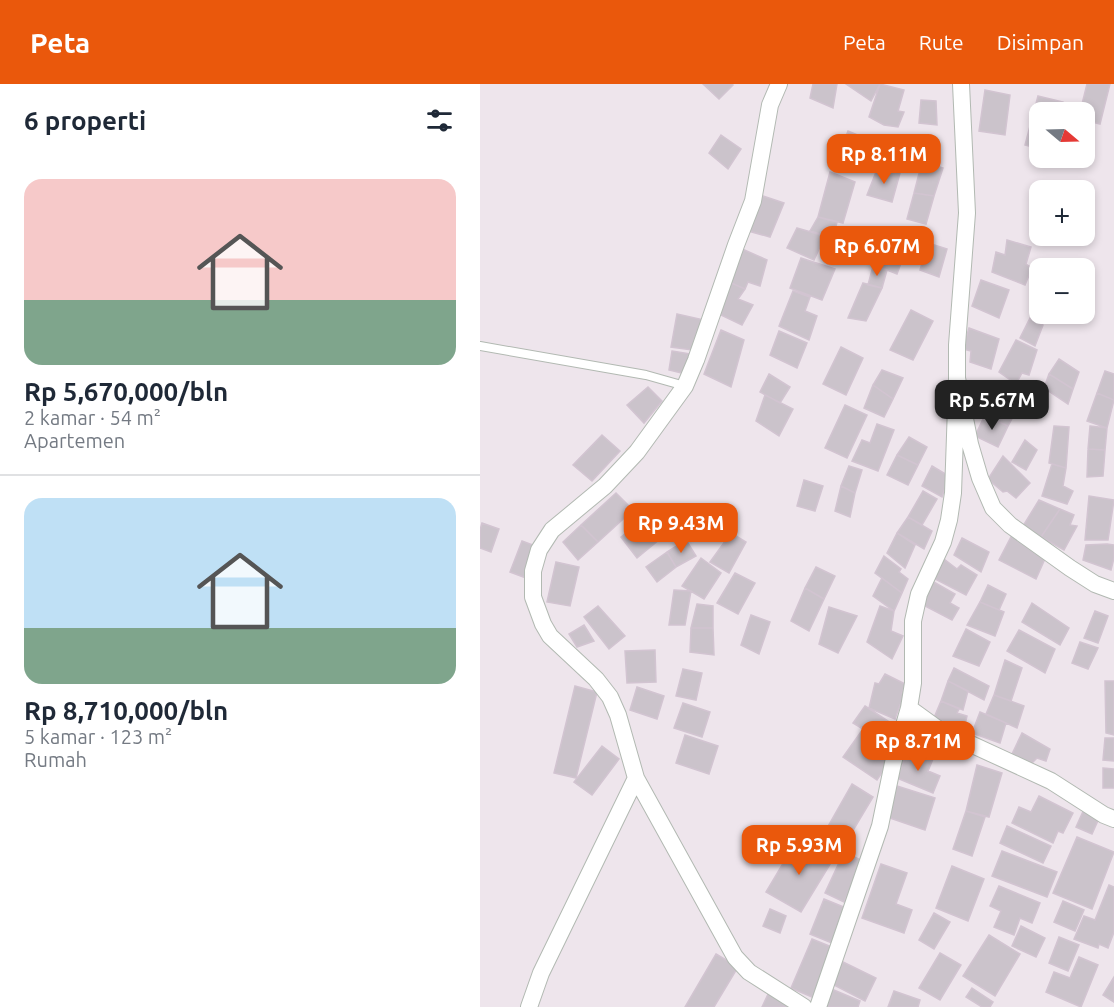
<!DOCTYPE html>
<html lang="id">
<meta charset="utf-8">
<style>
:root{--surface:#fff;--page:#f6f6f7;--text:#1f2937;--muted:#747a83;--line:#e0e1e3;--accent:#ea580c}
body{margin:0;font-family:Ubuntu,sans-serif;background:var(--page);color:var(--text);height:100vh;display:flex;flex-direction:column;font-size:22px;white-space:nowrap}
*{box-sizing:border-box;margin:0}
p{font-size:20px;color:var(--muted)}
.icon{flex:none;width:33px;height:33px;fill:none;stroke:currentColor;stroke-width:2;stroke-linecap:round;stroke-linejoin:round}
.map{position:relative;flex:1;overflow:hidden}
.details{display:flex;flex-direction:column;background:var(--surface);width:480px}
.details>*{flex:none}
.needle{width:39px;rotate:109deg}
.fabs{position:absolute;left:549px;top:18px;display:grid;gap:12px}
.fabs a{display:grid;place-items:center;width:66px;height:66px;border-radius:12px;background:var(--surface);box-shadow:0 3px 9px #0003;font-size:30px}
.price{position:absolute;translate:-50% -51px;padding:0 14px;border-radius:12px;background:var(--accent);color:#fff;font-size:20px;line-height:39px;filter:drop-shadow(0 2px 3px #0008)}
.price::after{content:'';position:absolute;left:50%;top:36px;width:18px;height:14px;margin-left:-9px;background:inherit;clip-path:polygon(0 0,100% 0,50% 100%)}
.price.selected{background:#222;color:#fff}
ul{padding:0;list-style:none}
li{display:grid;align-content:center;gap:12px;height:318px;padding:0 24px}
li+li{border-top:2px solid var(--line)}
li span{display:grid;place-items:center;height:186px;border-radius:18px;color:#555}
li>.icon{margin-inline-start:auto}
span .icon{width:108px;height:108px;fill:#fffc;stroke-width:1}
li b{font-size:26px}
h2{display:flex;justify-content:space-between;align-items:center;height:72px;padding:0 24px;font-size:26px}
header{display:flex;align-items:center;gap:36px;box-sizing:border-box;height:84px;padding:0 30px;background:var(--accent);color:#fff}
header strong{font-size:28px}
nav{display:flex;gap:33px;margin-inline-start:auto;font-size:21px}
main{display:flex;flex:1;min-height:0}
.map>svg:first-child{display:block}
.building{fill:#cbc3cb;stroke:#d2c4d1;stroke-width:1.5}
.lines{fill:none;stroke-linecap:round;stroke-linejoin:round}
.service-casing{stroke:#b2b9b2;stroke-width:10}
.minor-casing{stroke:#b2b9b2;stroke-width:18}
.service{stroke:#fff;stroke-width:8}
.minor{stroke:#fff;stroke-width:16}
</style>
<header>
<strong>Peta</strong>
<nav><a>Peta</a><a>Rute</a><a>Disimpan</a></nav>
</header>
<main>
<section class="details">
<h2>6 properti<svg class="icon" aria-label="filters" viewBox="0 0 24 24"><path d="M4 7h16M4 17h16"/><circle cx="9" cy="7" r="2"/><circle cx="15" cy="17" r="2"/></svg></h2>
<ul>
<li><span style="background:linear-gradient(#f6c9c9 65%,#7fa58c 0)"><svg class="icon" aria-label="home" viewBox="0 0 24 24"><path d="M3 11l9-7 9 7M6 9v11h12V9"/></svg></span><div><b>Rp 5,670,000/bln</b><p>2 kamar · 54 m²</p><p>Apartemen</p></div></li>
<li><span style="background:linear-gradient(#bfe0f5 70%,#7fa58c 0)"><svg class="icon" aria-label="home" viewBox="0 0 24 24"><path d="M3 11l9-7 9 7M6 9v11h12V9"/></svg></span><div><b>Rp 8,710,000/bln</b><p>5 kamar · 123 m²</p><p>Rumah</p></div></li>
</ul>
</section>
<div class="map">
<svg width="634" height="923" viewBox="0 0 634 923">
<rect width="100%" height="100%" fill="#eee5ec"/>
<path class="building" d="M223,0H252L253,1L239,15Z
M333,0H357L353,24L330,14Z
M366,0H400L391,17Z
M400,0L424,6L418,27L424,28L418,43L404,41L389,33Z
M607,0H630L620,40L604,36V28H600Z
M505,6L530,11L525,51L499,47Z
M558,12L583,18L580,28H560V65L545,61Z
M441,16L456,17L457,41L439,39Z
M368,47L401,61L395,80L360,68Z
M241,51L261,65L248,85L229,69Z
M442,78L463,84L454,112L434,109Z
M398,83L420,89L412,118L387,111Z
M350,88L375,98L363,139L338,133Z
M434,109L454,112L446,140L427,135Z
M283,112L304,119L290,153L268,147Z
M338,133L357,138L353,154L330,147Z
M412,143L432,149L417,190L397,182Z
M317,144L345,152L334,176L307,164Z
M527,156L551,163L546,180L552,184L545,201L512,188L516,168L525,171Z
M448,159L467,165L459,193L440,186Z
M260,164L287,176L280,202L268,198L265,205L249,198Z
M321,174L355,185L342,216L310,204Z
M393,182L407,186L402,204L388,201Z
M501,196L529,206L519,234L492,222Z
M249,198L265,205L258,215L273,221L262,241L241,231L240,226Z
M383,199L402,204L386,237L368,234Z
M313,207L330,213L325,227L337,232L329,256L299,242Z
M431,226L453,237L433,276L410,266Z
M197,230L224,236L219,258L214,256L212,266L191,263Z
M550,234L563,241L555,262L540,254Z
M489,244L519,255L511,285L490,278L491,267L483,265Z
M241,246L264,256L251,303L224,290Z
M299,247L327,259L317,284L290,271Z
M536,256L557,266L549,291L542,289L536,300L519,288Z
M361,263L383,274L366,311L343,300Z
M192,267L211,270L206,290L189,286Z
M579,275L599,288L593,305L569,290Z
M402,286L423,294L413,315L393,301Z
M625,287L634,290V316L617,309Z
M289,290L310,303L300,319L280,308Z
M569,290L593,305L588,320L564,304Z
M513,298L532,313L526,323L535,329L528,342L500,329Z
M393,301L413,315L404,333L384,324Z
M168,303L182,317L164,339L147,321Z
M617,309L634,316L627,344L607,337Z
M285,311L313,325L299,352L276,337Z
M365,321L387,331L367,374L345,364Z
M505,331L528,342L518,363L495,352Z
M397,340L414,346L398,387L372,377L382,356L390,359Z
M574,342L589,343L586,384L569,379Z
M610,342L627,344L625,366L608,365Z
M122,351L140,367L112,397L93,381Z
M429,353L447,363L438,381L417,371Z
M545,356L557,366L546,386L532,378Z
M608,365L625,366L623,392L607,393Z
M417,371L438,381L428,401L407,391Z
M523,372L550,399L536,414L527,407L523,408L508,395Z
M572,380L586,384L583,402L593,407L587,420L562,412Z
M369,382L382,386L375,409L361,402Z
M452,382L469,392L462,413L442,402Z
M324,396L343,402L335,427L317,422Z
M361,402L375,409L370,433L355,427Z
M443,407L457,415L442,441L428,433Z
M136,409L153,426L118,458L101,441Z
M609,412L634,416L628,456H605Z
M559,416L580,425L561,453L543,442Z
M580,425L594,431L590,441L597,442L584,466L561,453Z
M171,428L186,450L157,474L141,453Z
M428,433L452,447L444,465L417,449Z
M2,439L19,445L11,468L0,464V446Z
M101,441L118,458L98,476L83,458Z
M251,449L266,458L249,489L230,478Z
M417,449L435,461L425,484L407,469Z
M533,449L568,468L556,495L519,476Z
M482,454L509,468L501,488L474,471Z
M206,456L216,472L196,483L187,468Z
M42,457L58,463L46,494L30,488Z
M627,460L634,461V474L631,486L603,476L606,461Z
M187,468L196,483L177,498L166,483Z
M404,472L421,485L419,488L428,495L422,509L395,489Z
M221,474L241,489L224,515L202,502Z
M464,475L477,485L481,481L497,491L486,511L455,495Z
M76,478L99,483L90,522L67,518Z
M336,483L355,492L344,515L325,504Z
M255,489L275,499L258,530L237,519Z
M402,494L422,509L414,527L393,512Z
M452,497L475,510L470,519L479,524L472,536L443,521Z
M508,501L526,510L519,526L500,518Z
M325,504L344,515L329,547L311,537Z
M194,506L211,507L205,541H189Z
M500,518L524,528L515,552L487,541Z
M552,519L589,544L580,561L542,538Z
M217,520L233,522V544H211Z
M118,522L145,552L129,565L104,533Z
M400,522L414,527L411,547L423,552L412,575L387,558Z
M349,523L377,532L358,569L339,560Z
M615,527L628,532L618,559L604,554Z
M271,531L290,538L279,570L261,561Z
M104,541L114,557L97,563L89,550Z
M211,544H233L234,571L210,568Z
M486,545L510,558L499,582L473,572Z
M539,546L575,565L565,589L527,567Z
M600,558L618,564L608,585L592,579Z
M175,566L176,598L147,599L145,567Z
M525,576L542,584L531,617L514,611Z
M474,584L509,602L504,616L468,597Z
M203,585L222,589L216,616L196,612Z
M405,590L425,600L422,609L426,612L424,622L420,621L415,635L389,624L395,599L399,600Z
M468,597L488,607L483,626L461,617Z
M625,597H634V651L626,649Z
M95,602L117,608L96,694L74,689Z
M157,603L184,612L177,635L150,626Z
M514,611L544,622L537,644L506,630Z
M461,617L479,625L477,629L487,632L483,649L453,636Z
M203,619L230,628L222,653L194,644Z
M385,622L417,643L406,659L398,653L390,664L409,678L397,696L363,673L383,645L373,639Z
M500,628L526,639L520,659L492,649Z
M434,649L451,658L446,669L429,659Z
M542,649L570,665L566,677L557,674L551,680L531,672Z
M205,651L238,662L229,690L196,679Z
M625,654H634V677L623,676Z
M122,662L139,675L112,711L94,698Z
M428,666L453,675L448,687L460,692L453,709L417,694Z
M497,681L522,689L509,733L486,727Z
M623,684L634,685V704H623Z
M372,700L393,713L362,765L342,753Z
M417,702L455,714L445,746L407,733Z
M559,712L593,729L583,749L578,747L573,759L532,739L539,723L551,728Z
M605,723L621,730L612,750L596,743Z
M486,727L505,733L492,772L473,765Z
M527,742L571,762L563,779L520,759Z
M597,753L634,768L612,825L573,809Z
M317,756L352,777L321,828L286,808Z
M522,767L577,788L567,813L512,792Z
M364,768L383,777L364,818L345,809Z
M401,780L427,789L416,820L432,826L424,849L382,834Z
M472,782L504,795L488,837L456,824Z
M629,801L634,803V848L628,864L619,860L618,864L594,855L604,832L615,836Z
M519,802L560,819L552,839L540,834L534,851L514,843L521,827L510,822Z
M344,815L366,824L352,859L330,850Z
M583,817L604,826L595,847L574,838Z
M290,825L306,832L300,849L283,842Z
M454,829L470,838L454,865L439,856Z
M541,842L565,854L556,873L532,862Z
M509,851L540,870L515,912L483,892Z
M579,853L599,861L588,887L569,879Z
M332,855L354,864L332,913L311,904Z
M460,869L481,881L460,916L439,904Z
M236,870L258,883L234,923H205Z
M599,873L618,881L601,923L566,908L574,888L590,894Z
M361,877L396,894L385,917L350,899Z
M634,893V918L623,911Z
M349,904L380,917L378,923H341Z
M492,904L513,918L510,923H502L486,913Z
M414,907L440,916L438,923H408Z
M289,908L317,923H282Z"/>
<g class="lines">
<defs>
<path id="service" d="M0,262L166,291L205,302"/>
<path id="minor" d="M299,0L290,21L273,117L256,161L216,276L205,302L157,368L125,402L72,446L59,466L53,487V513L63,540L70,552L116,595L130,613L138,631L156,694L255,873L269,888L324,923
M481,0L487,129L477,261V294L490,360L500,394L513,424L530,441L590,484L615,500L634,507
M429,624L458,645L571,697L624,731L634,735
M49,923L61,889L156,694
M338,923L400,742L413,679L429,624L433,599V537L439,510L463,458L469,436L473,409L477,294"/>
</defs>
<use href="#service" class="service-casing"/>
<use href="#minor" class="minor-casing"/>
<use href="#service" class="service"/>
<use href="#minor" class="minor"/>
</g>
</svg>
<div class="fabs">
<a><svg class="needle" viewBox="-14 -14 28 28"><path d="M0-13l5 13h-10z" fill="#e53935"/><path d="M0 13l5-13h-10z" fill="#747a83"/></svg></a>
<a>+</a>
<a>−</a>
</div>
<b class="price" style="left:404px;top:101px">Rp 8.11M</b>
<b class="price" style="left:397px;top:193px">Rp 6.07M</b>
<b class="price selected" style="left:512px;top:347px">Rp 5.67M</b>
<b class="price" style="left:201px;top:470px">Rp 9.43M</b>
<b class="price" style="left:438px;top:688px">Rp 8.71M</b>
<b class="price" style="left:319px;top:792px">Rp 5.93M</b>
</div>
</main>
